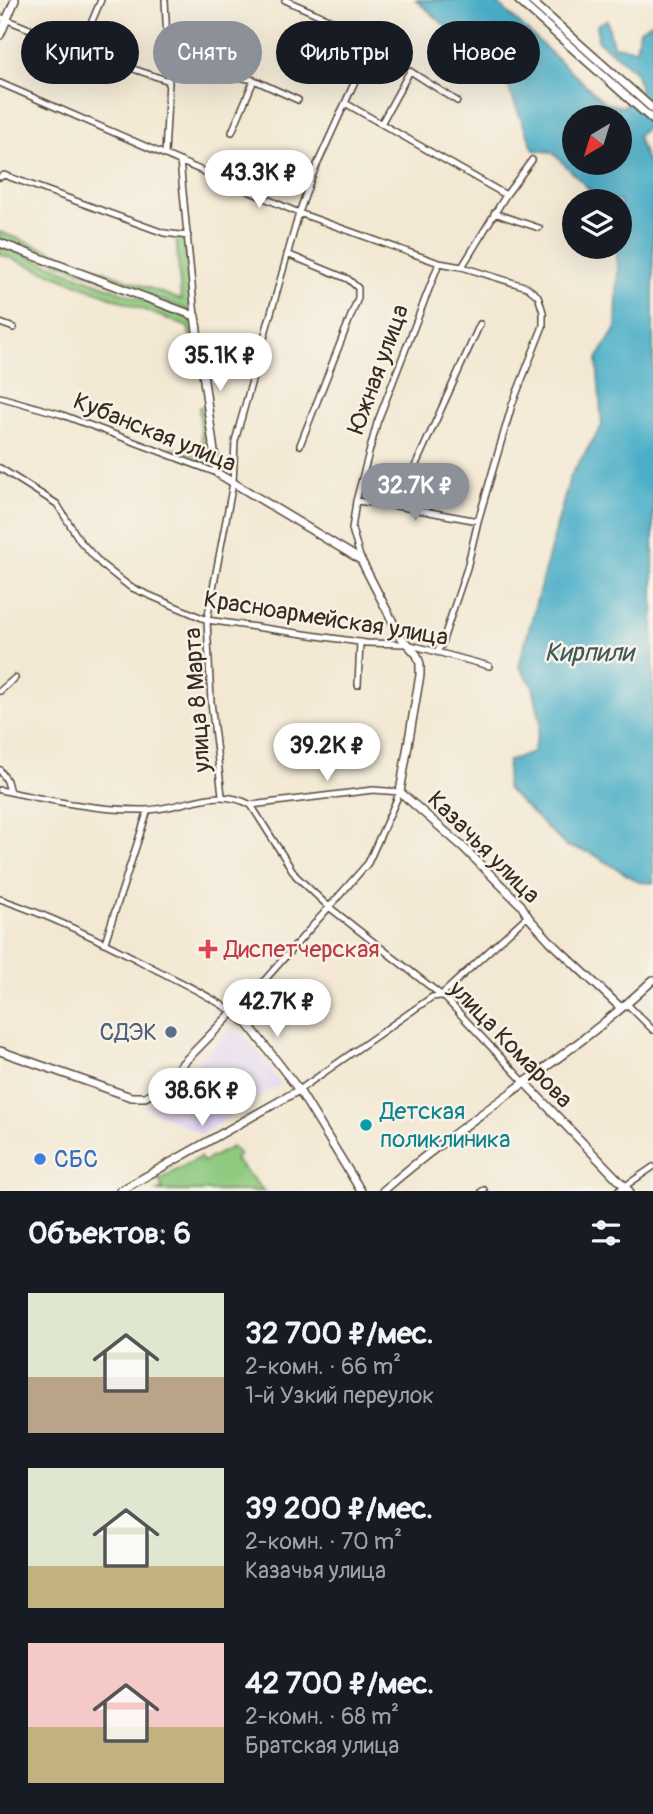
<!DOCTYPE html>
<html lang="ru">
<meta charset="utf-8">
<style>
:root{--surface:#171b24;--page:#20242c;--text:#f1f3f6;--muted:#9ea1a6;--accent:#8c9099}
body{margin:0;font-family:Pangolin,sans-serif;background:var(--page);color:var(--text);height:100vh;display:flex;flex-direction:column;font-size:26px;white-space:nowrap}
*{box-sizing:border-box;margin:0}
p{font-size:23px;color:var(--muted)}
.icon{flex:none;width:38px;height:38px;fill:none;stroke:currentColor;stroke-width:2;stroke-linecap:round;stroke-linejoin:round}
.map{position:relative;height:1191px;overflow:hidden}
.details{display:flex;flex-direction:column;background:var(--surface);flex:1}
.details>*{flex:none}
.hud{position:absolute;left:21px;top:21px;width:612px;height:63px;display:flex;gap:14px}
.needle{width:46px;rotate:218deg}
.buttons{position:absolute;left:562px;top:105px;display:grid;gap:14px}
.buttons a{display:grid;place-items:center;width:70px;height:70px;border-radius:50%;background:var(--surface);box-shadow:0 7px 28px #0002;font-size:35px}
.price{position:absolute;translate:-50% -60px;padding:0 16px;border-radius:24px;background:#fff;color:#222;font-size:23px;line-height:46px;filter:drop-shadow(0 2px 4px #0008)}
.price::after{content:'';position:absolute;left:50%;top:42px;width:21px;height:16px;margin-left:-10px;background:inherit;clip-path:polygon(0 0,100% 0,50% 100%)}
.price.on{background:var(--accent);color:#fff}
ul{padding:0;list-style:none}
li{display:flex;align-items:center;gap:21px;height:175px;padding:0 28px}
li span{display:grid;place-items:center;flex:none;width:196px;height:140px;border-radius:0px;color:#555}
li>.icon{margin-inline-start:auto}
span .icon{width:84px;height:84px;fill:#fffc;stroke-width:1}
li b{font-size:30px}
h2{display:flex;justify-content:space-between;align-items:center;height:84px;padding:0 28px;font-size:30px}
.tag{padding:0 24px;border-radius:32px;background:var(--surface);box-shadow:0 7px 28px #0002;font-size:24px;line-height:63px}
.tag.on{background:var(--accent);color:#fff}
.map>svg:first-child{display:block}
.built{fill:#e1d4f4}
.green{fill:#8eca80;stroke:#647a4f;stroke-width:2}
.water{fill:#49aec8;stroke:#426c73;stroke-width:2;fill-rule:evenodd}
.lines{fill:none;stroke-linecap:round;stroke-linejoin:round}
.minor-casing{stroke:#574639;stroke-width:8}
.major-casing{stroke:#574639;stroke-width:10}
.minor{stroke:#fff;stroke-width:5}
.major{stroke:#fff;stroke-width:7}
.health-dot{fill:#e0444e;stroke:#f7f3e8;stroke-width:2.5}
.service-dot{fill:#5c6f8a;stroke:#f7f3e8;stroke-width:2.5}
.culture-dot{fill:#0f9aa8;stroke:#f7f3e8;stroke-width:2.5}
.shop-dot{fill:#3f7fe0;stroke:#f7f3e8;stroke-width:2.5}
.labels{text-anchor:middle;stroke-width:5;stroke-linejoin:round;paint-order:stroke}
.street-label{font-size:24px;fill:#3b2a1e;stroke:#f7f3e8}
.health-label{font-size:24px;fill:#be3a42;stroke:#f7f3e8;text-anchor:start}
.service-label{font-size:24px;fill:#4e5e75;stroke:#f7f3e8;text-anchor:end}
.culture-label{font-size:24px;fill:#0d838f;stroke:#f7f3e8;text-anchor:start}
.shop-label{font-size:24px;fill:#366cbe;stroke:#f7f3e8;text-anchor:start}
.water-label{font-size:26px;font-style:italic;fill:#40585a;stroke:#f7f3e8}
</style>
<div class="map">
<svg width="653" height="1191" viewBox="0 0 653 1191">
<rect width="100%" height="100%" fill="#f7f3e8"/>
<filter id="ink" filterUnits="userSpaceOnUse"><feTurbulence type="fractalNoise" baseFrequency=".0143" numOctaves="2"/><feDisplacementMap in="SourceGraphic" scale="14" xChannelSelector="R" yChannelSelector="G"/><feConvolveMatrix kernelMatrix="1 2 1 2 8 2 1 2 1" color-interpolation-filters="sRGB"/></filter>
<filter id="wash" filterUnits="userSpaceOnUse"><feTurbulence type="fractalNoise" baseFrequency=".00686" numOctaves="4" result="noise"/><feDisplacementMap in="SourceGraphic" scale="28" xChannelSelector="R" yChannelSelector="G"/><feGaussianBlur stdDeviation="1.57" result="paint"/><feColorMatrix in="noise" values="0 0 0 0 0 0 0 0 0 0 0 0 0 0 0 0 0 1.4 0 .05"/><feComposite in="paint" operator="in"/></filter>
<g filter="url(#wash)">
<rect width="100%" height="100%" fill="#f3e8d3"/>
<path class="built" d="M232,1028L241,1033L263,1057L280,1084L201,1134L142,1105L157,1102L165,1098Z"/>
<path class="green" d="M0,232L181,300L176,237H185L192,306L188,310L0,241Z
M3,247L184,316L193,323L196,345L192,346L188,327L0,254V249Z
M199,407H204L211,462L208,467L169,453L171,447L203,457Z
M232,1147L239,1154L235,1160L264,1191H158L163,1188L159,1180L200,1157L203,1162Z"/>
<path class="water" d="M416,0H494L605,103L623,107L641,89L634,70L598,41L597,25L607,20L613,46L636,49L640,30L653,22V120L637,137L647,161L653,165V883L639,882L591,853L566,846L506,788L508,761L533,752L541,723L533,686L519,666L570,477L602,426L597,359L616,328L618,265L615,247H620V201H601L552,152L534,150L504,77ZM574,117H620V163H574Z"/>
</g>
<g filter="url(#ink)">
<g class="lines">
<defs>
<path id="minor" d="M165,0L169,81L165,154
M0,17L104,59L169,81
M80,49L101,0
M168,63L254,80L298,100
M0,83L299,213L439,263L462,267L527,287L538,296L543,312V326L512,405L478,521L467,568L441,646L436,652
M345,103L506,195
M382,122L410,71L457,101
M232,132L254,80
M180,161L195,316
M0,177L4,175L164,233L188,236
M494,213L539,228
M287,254L348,279L358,288V298L300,445
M462,267L506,195L532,160
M0,323L14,328
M0,397L60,414L217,473
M0,468L57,504L80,541L101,564L130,587L207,620L366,643L407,644L489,666
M356,501L397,506L478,521
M397,506L480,324
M361,560L352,529L356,501L377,423L439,263
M358,685L360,642
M0,691L15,678
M0,770L7,781L10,792
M0,790C48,800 97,811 146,810C184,809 214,785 251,805L373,790L400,792L368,863L241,1007L233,1012C208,995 180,982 153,968C103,941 53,917 0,899
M222,795L211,702L207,620L233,483L235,441L299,213L312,176L370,48L368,39L360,33L285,0
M251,805L296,876L329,907L446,999L525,1083
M105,942L148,810
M627,1004L653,1030
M299,1090L432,997L440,996L524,919L529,918
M482,1191L484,1190
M618,1191L653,1167"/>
<path id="major" d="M518,0L653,120
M530,0L653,109
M0,35L15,0
M0,243L195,316L217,473L361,560L400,636L417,655L420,664V675L400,792L463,847L521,905L529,918L550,941L621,1008
M0,1051L131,1097H145L156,1091L233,1012L248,1024L299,1090L361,1191
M525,1083L629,1191
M120,1191L299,1090
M383,1191C469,1116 570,1058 653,980"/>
</defs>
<use href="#minor" class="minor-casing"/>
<use href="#major" class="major-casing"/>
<use href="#minor" class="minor"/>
<use href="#major" class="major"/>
</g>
</g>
<path class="health-dot" d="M204.5 938.5h7v7h7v7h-7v7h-7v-7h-7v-7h7z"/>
<circle class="service-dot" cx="171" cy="1032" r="7"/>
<circle class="culture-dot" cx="366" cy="1125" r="7"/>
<circle class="shop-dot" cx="40" cy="1159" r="7"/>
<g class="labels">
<g class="street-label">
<text transform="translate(378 369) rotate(-70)" y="8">Южная улица</text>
<text transform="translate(155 432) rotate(22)" y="8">Кубанская улица</text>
<text transform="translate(326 618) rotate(9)" y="8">Красноармейская улица</text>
<text transform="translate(197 700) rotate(-94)" y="8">улица 8 Марта</text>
<text transform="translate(484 847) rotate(45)" y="8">Казачья улица</text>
<text transform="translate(511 1044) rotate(46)" y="8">улица Комарова</text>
</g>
<g class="health-label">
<text x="224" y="957">Диспетчерская</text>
</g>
<g class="service-label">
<text x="157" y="1040">СДЭК</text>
</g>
<g class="culture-label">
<text x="380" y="1119">Детская<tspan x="380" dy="28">поликлиника</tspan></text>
</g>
<g class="shop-label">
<text x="54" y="1167">СБС</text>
</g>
<g class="water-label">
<text x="589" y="661">Кирпили</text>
</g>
</g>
</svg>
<div class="buttons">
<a><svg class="needle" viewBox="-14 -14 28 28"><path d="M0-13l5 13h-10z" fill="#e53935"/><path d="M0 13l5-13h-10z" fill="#9ea1a6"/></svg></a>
<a><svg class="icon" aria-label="layers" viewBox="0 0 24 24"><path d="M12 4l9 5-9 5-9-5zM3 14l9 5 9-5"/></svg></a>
</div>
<b class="price" style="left:259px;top:210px">43.3K ₽</b>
<b class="price" style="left:220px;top:393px">35.1K ₽</b>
<b class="price on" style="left:415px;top:523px">32.7K ₽</b>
<b class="price" style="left:327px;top:783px">39.2K ₽</b>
<b class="price" style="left:277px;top:1039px">42.7K ₽</b>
<b class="price" style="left:202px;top:1128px">38.6K ₽</b>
<div class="hud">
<a class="tag">Купить</a>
<a class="tag on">Снять</a>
<a class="tag">Фильтры</a>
<a class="tag">Новое</a>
</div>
</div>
<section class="details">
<h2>Объектов: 6<svg class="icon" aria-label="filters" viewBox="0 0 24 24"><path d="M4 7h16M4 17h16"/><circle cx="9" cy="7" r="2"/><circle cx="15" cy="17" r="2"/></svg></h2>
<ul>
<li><span style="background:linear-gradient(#dfe7d0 60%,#b9a48a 0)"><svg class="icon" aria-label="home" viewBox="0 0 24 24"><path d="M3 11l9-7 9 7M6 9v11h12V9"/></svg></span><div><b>32 700 ₽/мес.</b><p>2-комн. · 66 m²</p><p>1-й Узкий переулок</p></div></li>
<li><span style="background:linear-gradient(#dfe7d0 70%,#c2b280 0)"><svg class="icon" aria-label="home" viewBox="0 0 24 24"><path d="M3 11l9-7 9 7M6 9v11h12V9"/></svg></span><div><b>39 200 ₽/мес.</b><p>2-комн. · 70 m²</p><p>Казачья улица</p></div></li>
<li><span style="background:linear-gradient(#f6c9c9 60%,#c2b280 0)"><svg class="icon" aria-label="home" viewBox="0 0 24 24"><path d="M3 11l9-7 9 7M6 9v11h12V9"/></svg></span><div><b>42 700 ₽/мес.</b><p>2-комн. · 68 m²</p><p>Братская улица</p></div></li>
</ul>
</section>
